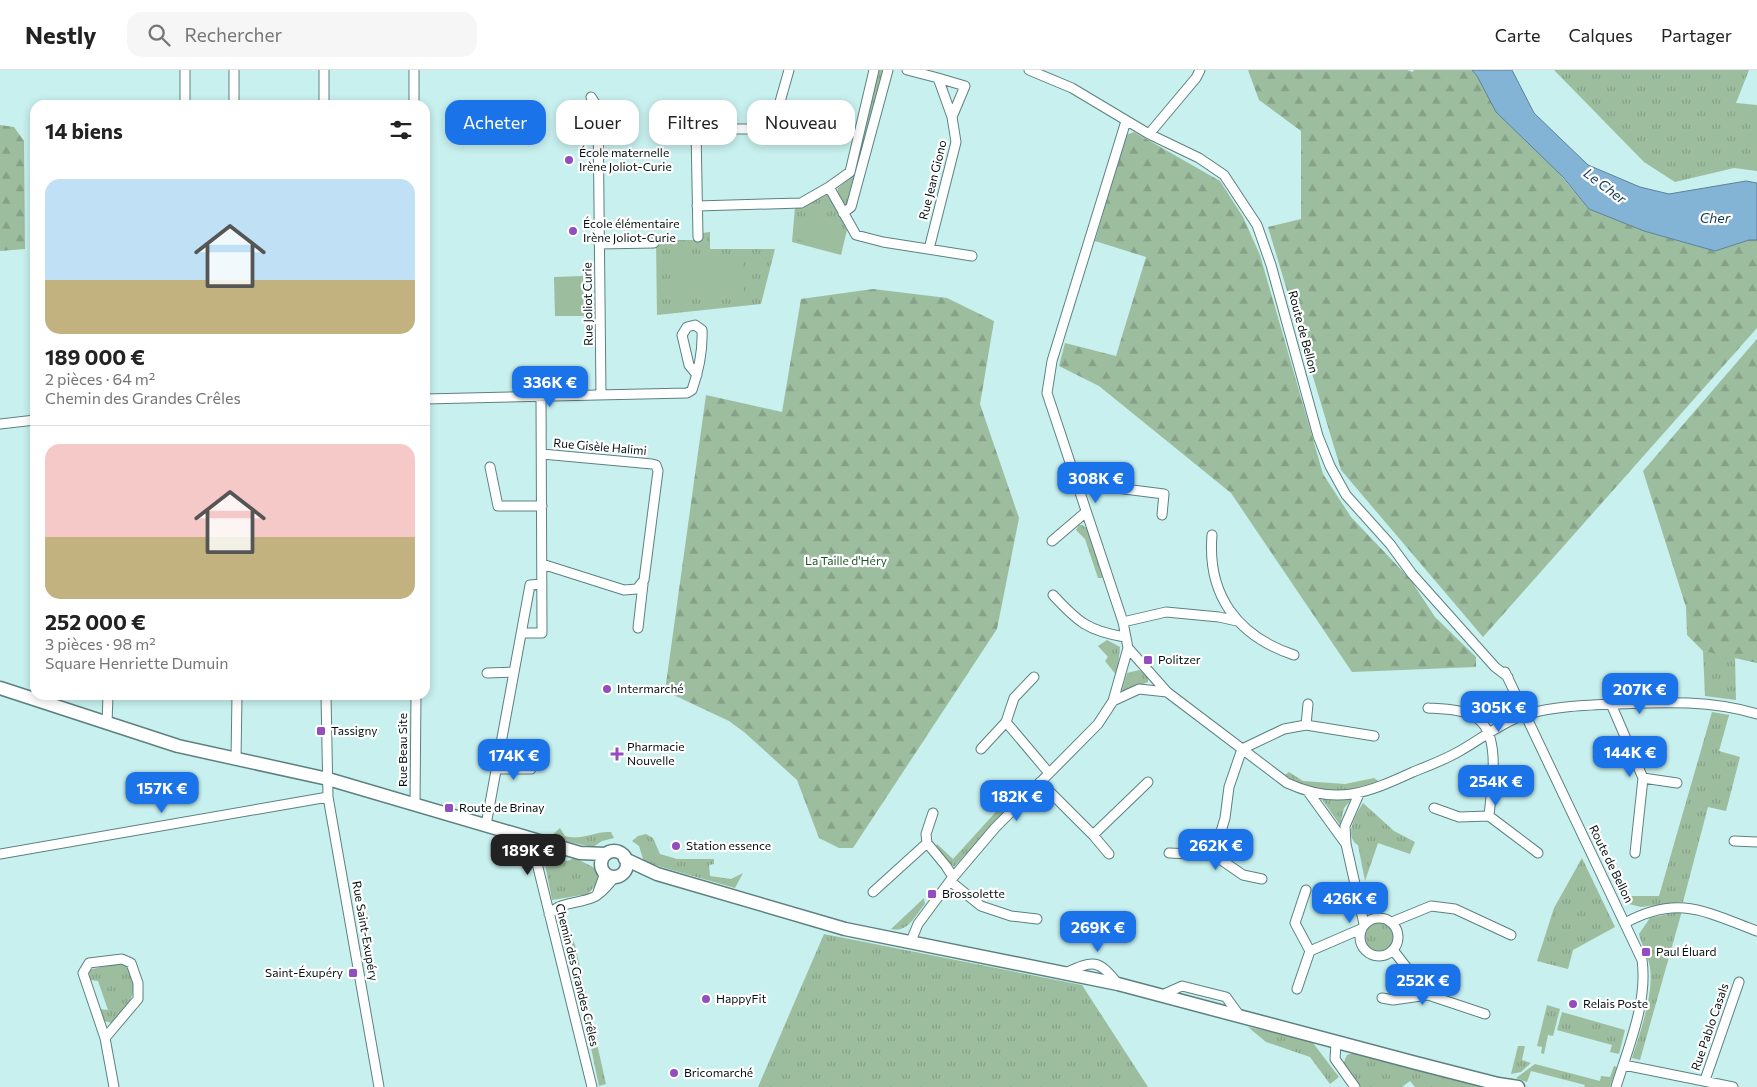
<!DOCTYPE html>
<html lang="fr">
<meta charset="utf-8">
<style>
:root{--surface:#fff;--page:#f6f6f6;--text:#222;--muted:#767676;--line:#e0e0e0;--accent:#1a73e8}
body{margin:0;font-family:Commissioner,sans-serif;background:var(--page);color:var(--text);height:100vh;display:flex;flex-direction:column;font-size:19px;white-space:nowrap}
*{box-sizing:border-box;margin:0}
p{font-size:16px;color:var(--muted)}
.icon{flex:none;width:28px;height:28px;fill:none;stroke:currentColor;stroke-width:2;stroke-linecap:round;stroke-linejoin:round}
.map{position:relative;flex:1;overflow:hidden}
.panel{position:absolute;left:30px;top:30px;width:400px;height:600px;display:flex;flex-direction:column;background:var(--surface);border-radius:15px;box-shadow:0 2px 8px #0003}
.panel>*{flex:none}
.hud{position:absolute;left:445px;top:30px;width:475px;height:45px;display:flex;gap:10px}
.price{position:absolute;translate:-50% -42px;padding:0 11px;border-radius:10px;background:var(--accent);color:#fff;font-size:16px;line-height:32px;filter:drop-shadow(0 1px 2px #0008)}
.price::after{content:'';position:absolute;left:50%;top:30px;width:15px;height:11px;margin-left:-8px;background:inherit;clip-path:polygon(0 0,100% 0,50% 100%)}
.price.selected{background:#222;color:#fff}
ul{padding:0;list-style:none}
li{display:grid;align-content:center;gap:10px;height:265px;padding:0 15px}
li+li{border-top:1px solid var(--line)}
li span{display:grid;place-items:center;height:155px;border-radius:15px;color:#555}
li>.icon{margin-inline-start:auto}
span .icon{width:90px;height:90px;fill:#fffc;stroke-width:1}
li b{font-size:21px}
h2{display:flex;justify-content:space-between;align-items:center;height:60px;padding:0 15px;font-size:21px}
.pill{padding:0 18px;border-radius:15px;background:var(--surface);box-shadow:0 2px 8px #0003;font-size:18px;line-height:45px}
.pill.selected{background:var(--accent);color:#fff}
header{display:flex;align-items:center;gap:30px;box-sizing:border-box;height:70px;padding:0 25px;background:var(--surface);border-bottom:1px solid var(--line)}
header strong{font-size:24px}
nav{display:flex;gap:28px;margin-inline-start:auto;font-size:18px}
.search{width:350px;height:45px;background:var(--page);display:flex;align-items:center;gap:12px;box-sizing:border-box;padding:0 18px;border-radius:15px;color:var(--muted);font-size:19px}
.map>svg:first-child{display:block}
.grass{fill:url(#grass-tufts)}
.forest{fill:url(#forest-firs)}
.pitch{fill:#9dbd9f}
.water{fill:#83b3d5;stroke:#5d829a}
.lines{fill:none;stroke-linecap:round;stroke-linejoin:round}
.minor-casing{stroke:#5c8180;stroke-width:11}
.secondary-casing{stroke:#5c8180;stroke-width:15}
.minor{stroke:#fff;stroke-width:9}
.secondary{stroke:#fff;stroke-width:12}
.poi-dot{fill:#924dc0;stroke:#fff;stroke-width:2}
.labels{text-anchor:middle;stroke-width:4.5;stroke-linejoin:round;paint-order:stroke}
.poi-label{font-size:12px;fill:#030f0f;stroke:#fff;text-anchor:start}
.street-label{font-size:12px;fill:#030f0f;stroke:#fff}
.park-label{font-size:12px;fill:#1d5927;stroke:#fff}
.water-label{font-size:14px;font-style:italic;fill:#143b53;stroke:#fff}
</style>
<header>
<strong>Nestly</strong>
<div class="search"><svg class="icon" aria-label="search" viewBox="0 0 24 24"><circle cx="10" cy="10" r="6"/><path d="M15 15l6 6"/></svg>Rechercher</div>
<nav><a>Carte</a><a>Calques</a><a>Partager</a></nav>
</header>
<div class="map">
<svg width="1757" height="1017" viewBox="0 0 1757 1017">
<defs>
<pattern id="grass-tufts" width="24" height="20" patternUnits="userSpaceOnUse" patternTransform="scale(1.25)"><rect width="24" height="20" fill="#9dbd9f"/><path d="M3 7l-1-3M5 7V3M7 7l1-3M15 17l-1-3M17 17v-4M19 17l1-3" fill="none" stroke="#86a188"/></pattern>
<pattern id="forest-firs" width="22" height="20" patternUnits="userSpaceOnUse" patternTransform="scale(1.25)"><rect width="22" height="20" fill="#9dbd9f"/><path d="M5 1l3.5 6h-7zM16 11l3.5 6h-7z" fill="#86a188"/></pattern>
</defs>
<rect width="100%" height="100%" fill="#c7f0ee"/>
<path class="grass" d="M879,0H884L847,134H843L837,123L838,118L851,107Z
M1554,0H1749L1736,33L1757,35V101L1734,98L1675,112L1644,92Z
M700,40H717V54L702,55L699,50Z
M828,124L847,160L841,185L792,172L795,137H802Z
M710,162V179H775L761,234L657,245L656,170H701L702,163Z
M1079,455H1082L1088,459L1103,508H1098L1085,469L1076,460Z
M1107,570L1120,577L1117,606L1105,591L1108,587L1098,576Z
M1703,581L1735,587L1736,630L1705,626Z
M1139,600L1148,606V612L1121,623L1127,603Z
M1712,642L1729,645L1719,681L1740,687L1726,741L1708,737L1683,832L1641,837L1625,833L1621,826H1659Z
M1289,702L1303,711L1345,714L1374,708L1380,712C1349,724 1313,727 1285,705Z
M1013,723L1015,731L954,797L935,778L937,774L953,789Z
M1321,728L1352,729L1344,738L1340,755Z
M1363,733L1394,761L1415,772L1410,784L1378,773L1365,811L1358,775C1343,766 1356,744 1363,733Z
M560,758L565,766C581,771 595,761 611,762L614,768L602,771L593,777L549,768Z
M646,764L653,768L660,784L677,789H714V794L709,795L710,806L731,809L743,803L735,818L644,792L639,776L632,771L638,766Z
M543,784L567,791L575,788L595,798L599,811L588,824L552,830Z
M1582,788L1615,857L1573,880L1568,899L1537,891L1554,838Z
M924,828L925,834C915,845 909,863 891,859Z
M1682,841L1640,990L1632,988C1640,963 1656,918 1649,893C1647,883 1641,874 1639,864L1650,848Z
M1364 866a15 15 0 1 1 30 0a15 15 0 1 1-30 0Z
M565,853L575,875L606,1014L599,1016Z
M824,864L1082,915L1148,1017H758Z
M121,892L126,893C141,922 132,931 112,953L104,951L100,939L108,940L98,911L90,910L89,900Z
M1547,935L1560,939L1553,966L1548,965L1544,984L1541,983L1542,977L1537,976Z
M1562,942L1625,960L1619,984L1610,982L1612,975L1557,960Z
M1248,957L1296,967L1313,973L1339,1007L1330,1014L1310,987L1266,972Z
M1518,976H1525L1522,990L1531,993L1521,1002L1511,1004Z
M1355,982L1484,1017H1415L1410,1011L1402,1017H1360L1343,994L1347,985Z
M1535,994L1600,1011L1601,1006L1610,1007L1614,996L1617,997L1610,1017H1584L1585,1015L1531,1001L1527,1012L1516,1008Z"/>
<path class="forest" d="M1248,0H1407L1413,2L1414,0H1472L1589,139L1644,161L1715,181L1749,170H1757V258L1483,567L1341,400L1268,157L1301,149V61L1259,30Z
M0,55L14,57L24,71L25,179L0,181Z
M1134,62L1220,111L1243,147L1260,185L1323,404L1351,447L1410,509L1435,547L1476,587V597L1352,602L1231,423L1099,316L1059,296L1065,273L1116,286L1146,187L1095,171L1126,65Z
M873,219L947,228L994,251L980,334L1019,448L997,559L853,778H839L819,768L797,710L744,662L729,651L665,621L706,325L782,342L801,229Z
M1757,269V593L1703,581L1687,565L1686,537L1643,401Z"/>
<path class="pitch" d="M800,150L841,160L836,179L796,169Z
M743,187L744,222L675,224L673,189Z
M583,206L584,246H555L554,207Z"/>
<path class="water" d="M1472,0H1512L1534,43L1588,95L1640,117L1669,124L1746,111L1757,113V170H1749L1715,181L1644,161L1589,139L1563,107L1496,42L1477,6Z"/>
<g class="lines">
<defs>
<path id="minor" d="M185,0V35
M234,0V35
M324,0V35
M414,0V35
M907,0L938,8L952,47
M1029,0L1072,18L1149,64L1199,88L1224,105L1257,155L1271,195L1318,366L1330,396L1346,425L1390,474L1412,504L1495,597L1508,607
M591,27L598,38L601,325
M1126,51L1052,291L1047,323L1123,552L1128,578L1167,622L1287,713C1337,736 1367,723 1413,702C1428,696 1444,690 1458,682C1480,670 1500,653 1524,645C1554,636 1587,635 1618,634C1665,632 1712,630 1757,644
M1149,64L1196,8L1200,0
M829,117L856,165L883,172L972,186
M697,136L801,133L829,117L850,102L874,0
M843,143L851,137L888,0
M698,167L696,59H751L774,53L789,0
M599,174L654,173
M929,179L956,72L952,47L965,16L938,8
M425,329L687,323L692,320C699,300 703,281 702,260L695,255L687,257L682,265L689,295L697,305
M0,354L35,350
M542,384L652,394L656,395L658,401L644,510L637,519L624,520L542,494
M490,397L498,436H542
M1077,413L1164,424L1162,445
M1212,465C1207,525 1237,566 1294,585
M1052,471L1086,442
M1053,525C1078,552 1088,561 1125,567
M1123,552L1166,542L1219,547L1237,551
M638,558L643,514
M522,563H542L541,326
M1505,602L1642,890C1648,932 1628,978 1616,1017
M487,603L514,602
M326,625L328,727L379,1017
M1113,631L1139,619L1167,622
M1611,634L1643,708L1635,783
M1428,638C1444,639 1465,639 1478,649C1502,667 1491,721 1489,746
M1006,652L1049,703
M107,653L108,625
M1306,655L1308,634
M981,679L1006,652L1014,628L1034,607
M236,689L237,625
M497,699H531
M1643,708L1677,713
M1040,712L1093,765L1109,784
M1309,723L1346,774
M1359,724L1345,756L1346,774L1364,854
M415,734L416,625
M1434,738L1459,747L1489,746L1538,783
M486,755L530,515L542,514
M1093,765L1148,712
M533,769L532,773L592,1017
M1734,771L1757,772
M927,773L946,796L953,807
M1169,783L1214,785L1243,805L1262,809
M0,784L328,727
M1214,785L1225,748L1229,717L1242,679L1284,659L1306,655L1374,666
M950,811L981,836L1011,846L1037,849
M1306,820L1295,853L1310,881
M598,822L605,803
M873,822L927,773L926,764L933,743
M549,844C562,831 579,834 594,827C604,822 608,814 615,807
M1360 867a19 19 0 1 1 38 0a19 19 0 1 1-38 0Z
M1392,852L1431,836L1455,839L1511,865
M1625,853C1678,824 1706,842 1757,861
M911,871L918,854L950,811L995,758L1098,654L1113,631L1128,578
M1393,880L1428,925L1485,944
M1065,903C1094,890 1098,889 1118,914
M1297,919L1310,881L1361,859
M1162,925L1182,916L1226,927L1239,945
M1382,928L1393,930L1428,925
M105,968L138,929V913L131,893L122,889L89,893L83,903L105,968L114,1017
M1336,973L1335,989L1355,1017
M1624,995L1733,1017
M1705,1010L1739,912"/>
<path id="secondary" d="M0,618L178,676L328,709L580,783L606,784
M601 794a13 13 0 1 1 26 0a13 13 0 1 1-26 0Z
M625,789L657,804L845,859L1118,914L1416,993L1498,1014L1518,1017"/>
</defs>
<use href="#minor" class="minor-casing"/>
<use href="#secondary" class="secondary-casing"/>
<use href="#minor" class="minor"/>
<use href="#secondary" class="secondary"/>
</g>
<g class="poi-dot">
<circle cx="569" cy="90" r="5"/>
<circle cx="573" cy="161" r="5"/>
<rect x="1143" y="585" width="10" height="10" rx="2.5"/>
<circle cx="607" cy="619" r="5"/>
<rect x="316" y="656" width="10" height="10" rx="2.5"/>
<path d="M614.5 676.5h5v5h5v5h-5v5h-5v-5h-5v-5h5z"/>
<rect x="444" y="733" width="10" height="10" rx="2.5"/>
<circle cx="676" cy="776" r="5"/>
<rect x="927" y="819" width="10" height="10" rx="2.5"/>
<rect x="1641" y="877" width="10" height="10" rx="2.5"/>
<rect x="348" y="898" width="10" height="10" rx="2.5"/>
<circle cx="706" cy="929" r="5"/>
<circle cx="1573" cy="934" r="5"/>
<circle cx="674" cy="1003" r="5"/>
</g>
<g class="labels">
<g class="poi-label">
<text x="579" y="87">École maternelle<tspan x="579" dy="14">Irène Joliot-Curie</tspan></text>
<text x="583" y="158">École élémentaire<tspan x="583" dy="14">Irène Joliot-Curie</tspan></text>
<text x="1158" y="594">Politzer</text>
<text x="617" y="623">Intermarché</text>
<text x="331" y="665">Tassigny</text>
<text x="627" y="681">Pharmacie<tspan x="627" dy="14">Nouvelle</tspan></text>
<text x="459" y="742">Route de Brinay</text>
<text x="686" y="780">Station essence</text>
<text x="942" y="828">Brossolette</text>
<text x="1656" y="886">Paul Éluard</text>
<text x="343" y="907" text-anchor="end">Saint-Éxupéry</text>
<text x="716" y="933">HappyFit</text>
<text x="1583" y="938">Relais Poste</text>
<text x="684" y="1007">Bricomarché</text>
</g>
<g class="street-label">
<text transform="translate(933 110) rotate(-76)" y="4">Rue Jean Giono</text>
<text transform="translate(588 234) rotate(-91)" y="4">Rue Joliot Curie</text>
<text transform="translate(1303 262) rotate(75)" y="4">Route de Bellon</text>
<text transform="translate(600 377) rotate(5)" y="4">Rue Gisèle Halimi</text>
<text transform="translate(403 680) rotate(-90)" y="4">Rue Beau Site</text>
<text transform="translate(1611 794) rotate(64)" y="4">Route de Bellon</text>
<text transform="translate(365 861) rotate(80)" y="4">Rue Saint-Exupéry</text>
<text transform="translate(577 905) rotate(76)" y="4">Chemin des Grandes Crêles</text>
<text transform="translate(1710 957) rotate(-71)" y="4">Rue Pablo Casals</text>
</g>
<g class="park-label">
<text x="846" y="495">La Taille d'Héry</text>
</g>
<g class="water-label">
<text transform="translate(1605 116) rotate(37)" y="5">Le Cher</text>
<text x="1715" y="153">Cher</text>
</g>
</g>
</svg>
<b class="price" style="left:550px;top:338px">336K €</b>
<b class="price" style="left:1096px;top:434px">308K €</b>
<b class="price" style="left:1640px;top:645px">207K €</b>
<b class="price" style="left:1499px;top:663px">305K €</b>
<b class="price" style="left:1630px;top:708px">144K €</b>
<b class="price" style="left:514px;top:711px">174K €</b>
<b class="price" style="left:1496px;top:737px">254K €</b>
<b class="price" style="left:162px;top:744px">157K €</b>
<b class="price" style="left:1017px;top:752px">182K €</b>
<b class="price" style="left:1216px;top:801px">262K €</b>
<b class="price selected" style="left:528px;top:806px">189K €</b>
<b class="price" style="left:1350px;top:854px">426K €</b>
<b class="price" style="left:1098px;top:883px">269K €</b>
<b class="price" style="left:1423px;top:936px">252K €</b>
<div class="hud">
<a class="pill selected">Acheter</a>
<a class="pill">Louer</a>
<a class="pill">Filtres</a>
<a class="pill">Nouveau</a>
</div>
<section class="panel">
<h2>14 biens<svg class="icon" aria-label="filters" viewBox="0 0 24 24"><path d="M4 7h16M4 17h16"/><circle cx="9" cy="7" r="2"/><circle cx="15" cy="17" r="2"/></svg></h2>
<ul>
<li><span style="background:linear-gradient(#bfe0f5 65%,#c2b280 0)"><svg class="icon" aria-label="home" viewBox="0 0 24 24"><path d="M3 11l9-7 9 7M6 9v11h12V9"/></svg></span><div><b>189 000 €</b><p>2 pièces · 64 m²</p><p>Chemin des Grandes Crêles</p></div></li>
<li><span style="background:linear-gradient(#f6c9c9 60%,#c2b280 0)"><svg class="icon" aria-label="home" viewBox="0 0 24 24"><path d="M3 11l9-7 9 7M6 9v11h12V9"/></svg></span><div><b>252 000 €</b><p>3 pièces · 98 m²</p><p>Square Henriette Dumuin</p></div></li>
</ul>
</section>
</div>
